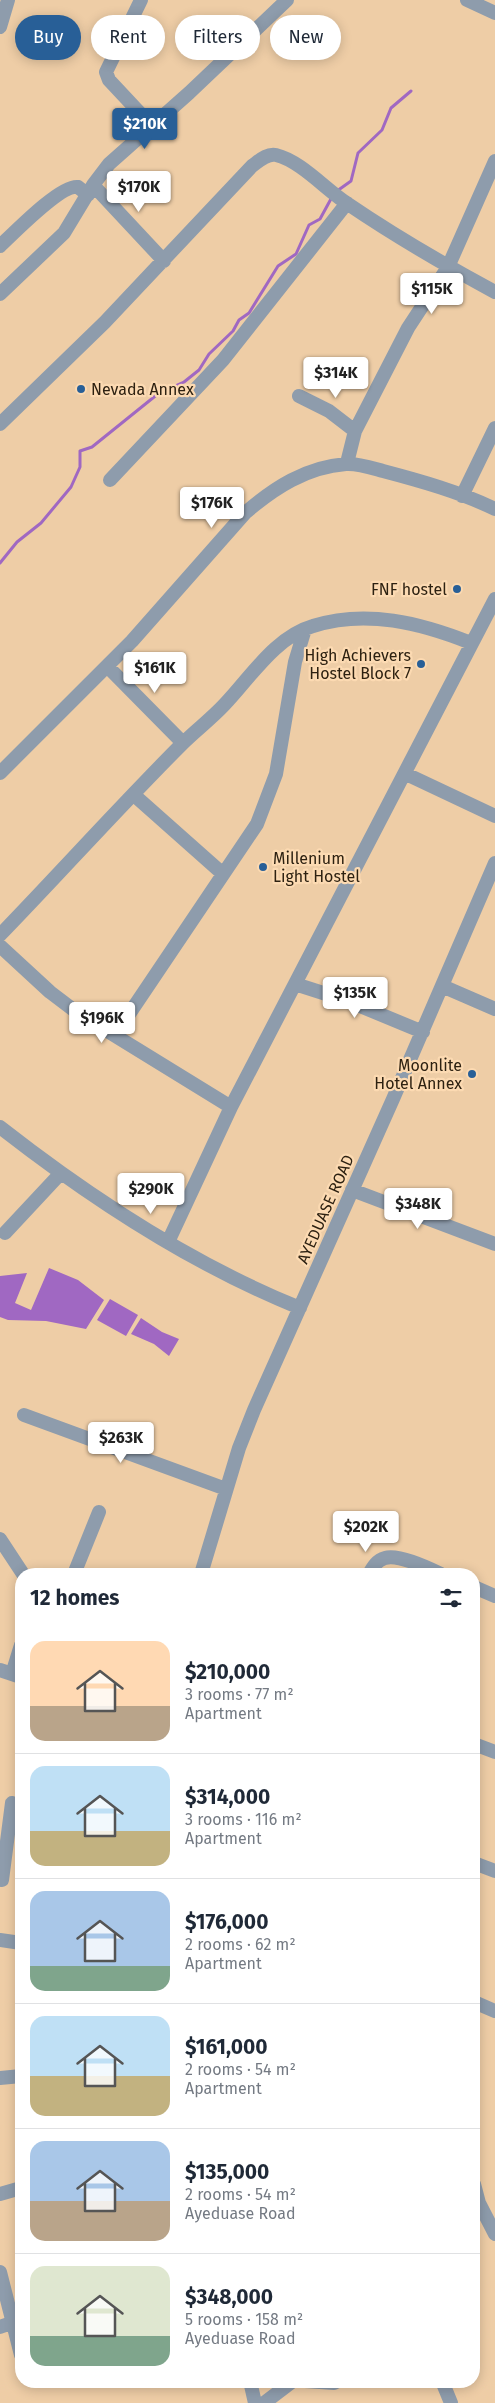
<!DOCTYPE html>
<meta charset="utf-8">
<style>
:root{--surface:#fff;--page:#f2f2f3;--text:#1f2937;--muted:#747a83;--line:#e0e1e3;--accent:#285f97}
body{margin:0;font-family:"Fira Sans",sans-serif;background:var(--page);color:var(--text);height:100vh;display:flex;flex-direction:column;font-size:19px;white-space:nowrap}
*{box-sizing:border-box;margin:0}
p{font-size:16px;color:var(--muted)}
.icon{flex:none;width:28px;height:28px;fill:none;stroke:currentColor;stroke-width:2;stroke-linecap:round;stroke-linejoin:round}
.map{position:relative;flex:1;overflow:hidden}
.drawer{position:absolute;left:15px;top:1568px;width:465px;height:820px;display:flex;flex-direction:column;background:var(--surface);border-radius:20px;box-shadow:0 2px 12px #0003}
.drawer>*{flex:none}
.banner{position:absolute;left:15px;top:15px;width:465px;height:45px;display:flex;gap:10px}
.price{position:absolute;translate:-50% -42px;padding:0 11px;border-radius:5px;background:#fff;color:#222;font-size:16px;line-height:32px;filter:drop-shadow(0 1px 2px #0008)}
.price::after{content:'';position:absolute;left:50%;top:30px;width:15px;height:11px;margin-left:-8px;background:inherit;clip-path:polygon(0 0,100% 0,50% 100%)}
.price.active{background:var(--accent);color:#fff}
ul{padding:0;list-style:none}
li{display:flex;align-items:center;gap:15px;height:125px;padding:0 15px}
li+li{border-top:1px solid var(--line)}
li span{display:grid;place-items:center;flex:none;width:140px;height:100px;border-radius:15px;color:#555}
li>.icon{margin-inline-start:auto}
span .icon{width:60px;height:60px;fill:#fffc;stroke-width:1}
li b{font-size:21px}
h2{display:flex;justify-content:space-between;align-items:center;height:60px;padding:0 15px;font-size:21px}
.tag{padding:0 18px;border-radius:22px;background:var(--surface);box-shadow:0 2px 12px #0003;font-size:18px;line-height:45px}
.tag.active{background:var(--accent);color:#fff}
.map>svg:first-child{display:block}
.water{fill:#a068c2}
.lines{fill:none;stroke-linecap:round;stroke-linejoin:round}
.stream{stroke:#a068c2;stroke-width:3}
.minor{stroke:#8e9cac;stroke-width:14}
.poi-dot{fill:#285f97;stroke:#fcdab2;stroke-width:2}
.labels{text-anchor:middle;stroke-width:4.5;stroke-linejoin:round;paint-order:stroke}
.poi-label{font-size:16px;fill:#2d2111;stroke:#fcdab2;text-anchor:end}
.street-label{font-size:16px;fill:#2d2111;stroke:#fcdab2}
</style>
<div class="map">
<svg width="495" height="2403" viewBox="0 0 495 2403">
<rect width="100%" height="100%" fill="#eecda6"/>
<path class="water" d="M49,1268L78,1280L104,1300L86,1329L46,1321L8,1320L0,1317V1276L27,1273L15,1303L31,1310Z
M110,1299L138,1315L126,1336L97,1320Z
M141,1318L162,1332L179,1339L169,1356L154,1344L131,1334Z"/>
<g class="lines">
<path class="stream" d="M337,191L351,181L358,153L382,130L391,108L411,91
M0,563L17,542L41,523L71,487L80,467V451L92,447L159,393L184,382L199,370L209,354L233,331L239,320L249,313L278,266L296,254L309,225L320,219L332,197"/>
<path class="minor" d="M141,0L106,72L109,80L152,126
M467,0L495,13
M0,27L8,0
M93,185L164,261
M0,246C13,234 61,184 78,187L88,195
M0,294L64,233L93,185L109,164L189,93L287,0
M299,396L329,411L355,431
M0,424L105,322L252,166C259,161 267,153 276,155C301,161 326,190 348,204C395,236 445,265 495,292
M347,463L355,431L408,328L448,267L495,161
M110,480L223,360L347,203
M462,496L495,428
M107,666L183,743
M0,773L132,641L245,513C274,488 306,467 346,464C357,463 372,468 383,471C421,481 460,492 495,509
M406,774L495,816
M134,795L223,874
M0,935C61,872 120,806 182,744C196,730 211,719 224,705C250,678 275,637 313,626C366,609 421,623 471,643
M0,946L50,992L75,1011L231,1107
M295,984L348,1001L423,1032
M442,986L495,1009
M115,1035L257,824L276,774L295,662L305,629
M0,1127C92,1199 191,1264 300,1308
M352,1190L495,1244
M5,1233L60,1174
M168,1242L231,1107L495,599
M24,1415L226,1489
M0,1539L23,1574
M74,1574L99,1512
M201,1574L239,1448L254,1410L393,1099L495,863
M369,1574C373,1567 377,1560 385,1558C399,1554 428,1568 441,1574
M474,1587L495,1596
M0,1670L21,1677
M12,1674L21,1645
M474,1744L495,1752
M474,1863L495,1871
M2,1880L12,1803
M0,1940L21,1943
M474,2002L495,2011
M0,2078L21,2076
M474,2184L479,2203L495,2234
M0,2194L21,2188
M0,2272L21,2355
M0,2327L14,2322
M250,2381L255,2403
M305,2381L334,2383L338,2381
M442,2381L451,2403
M264,2403L293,2381"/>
</g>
<g class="poi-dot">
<circle cx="81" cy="389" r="5"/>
<circle cx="457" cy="589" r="5"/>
<circle cx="421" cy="664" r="5"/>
<circle cx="263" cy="867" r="5"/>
<circle cx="472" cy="1074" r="5"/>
</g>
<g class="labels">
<g class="poi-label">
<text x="91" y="395" text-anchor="start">Nevada Annex</text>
<text x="447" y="595">FNF hostel</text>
<text x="411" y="661">High Achievers<tspan x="411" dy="18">Hostel Block 7</tspan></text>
<text x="273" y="864" text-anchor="start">Millenium<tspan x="273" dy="18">Light Hostel</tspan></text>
<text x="462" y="1071">Moonlite<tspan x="462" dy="18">Hotel Annex</tspan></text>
</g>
<g class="street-label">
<text transform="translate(325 1209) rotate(-66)" y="6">AYEDUASE ROAD</text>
</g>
</g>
</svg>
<b class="price active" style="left:145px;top:150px">$210K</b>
<b class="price" style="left:139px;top:213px">$170K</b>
<b class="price" style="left:432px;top:315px">$115K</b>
<b class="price" style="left:336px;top:399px">$314K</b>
<b class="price" style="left:212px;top:529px">$176K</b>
<b class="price" style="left:155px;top:694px">$161K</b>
<b class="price" style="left:355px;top:1019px">$135K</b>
<b class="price" style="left:102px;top:1044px">$196K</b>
<b class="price" style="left:151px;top:1215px">$290K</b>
<b class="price" style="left:418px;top:1230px">$348K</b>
<b class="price" style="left:121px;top:1464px">$263K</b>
<b class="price" style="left:366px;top:1553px">$202K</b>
<div class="banner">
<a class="tag active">Buy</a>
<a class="tag">Rent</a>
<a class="tag">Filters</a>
<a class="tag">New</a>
</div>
<section class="drawer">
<h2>12 homes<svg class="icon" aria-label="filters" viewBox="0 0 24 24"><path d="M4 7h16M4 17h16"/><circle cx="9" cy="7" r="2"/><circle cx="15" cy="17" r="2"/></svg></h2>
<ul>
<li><span style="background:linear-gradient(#ffd9b3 65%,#b9a48a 0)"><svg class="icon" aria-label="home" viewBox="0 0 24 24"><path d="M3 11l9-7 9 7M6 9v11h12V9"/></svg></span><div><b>$210,000</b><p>3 rooms · 77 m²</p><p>Apartment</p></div></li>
<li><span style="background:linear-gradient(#bfe0f5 65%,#c2b280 0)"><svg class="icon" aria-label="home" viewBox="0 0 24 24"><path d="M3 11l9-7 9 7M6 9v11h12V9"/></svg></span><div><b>$314,000</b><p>3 rooms · 116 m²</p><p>Apartment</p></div></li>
<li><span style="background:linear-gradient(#a9c7e8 75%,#7fa58c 0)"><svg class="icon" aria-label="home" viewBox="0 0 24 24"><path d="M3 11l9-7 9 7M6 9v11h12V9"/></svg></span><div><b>$176,000</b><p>2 rooms · 62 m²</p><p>Apartment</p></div></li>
<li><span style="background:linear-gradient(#bfe0f5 60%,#c2b280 0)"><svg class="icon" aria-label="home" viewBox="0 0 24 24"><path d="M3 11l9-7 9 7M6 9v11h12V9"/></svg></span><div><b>$161,000</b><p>2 rooms · 54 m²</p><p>Apartment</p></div></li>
<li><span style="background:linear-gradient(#a9c7e8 60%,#b9a48a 0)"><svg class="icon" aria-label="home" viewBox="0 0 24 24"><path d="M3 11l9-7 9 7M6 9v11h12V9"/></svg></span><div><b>$135,000</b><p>2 rooms · 54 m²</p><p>Ayeduase Road</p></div></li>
<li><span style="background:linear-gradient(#dfe7d0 70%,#7fa58c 0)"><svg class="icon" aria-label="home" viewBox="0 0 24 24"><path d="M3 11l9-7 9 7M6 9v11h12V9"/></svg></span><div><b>$348,000</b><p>5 rooms · 158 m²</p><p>Ayeduase Road</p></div></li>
</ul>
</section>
</div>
